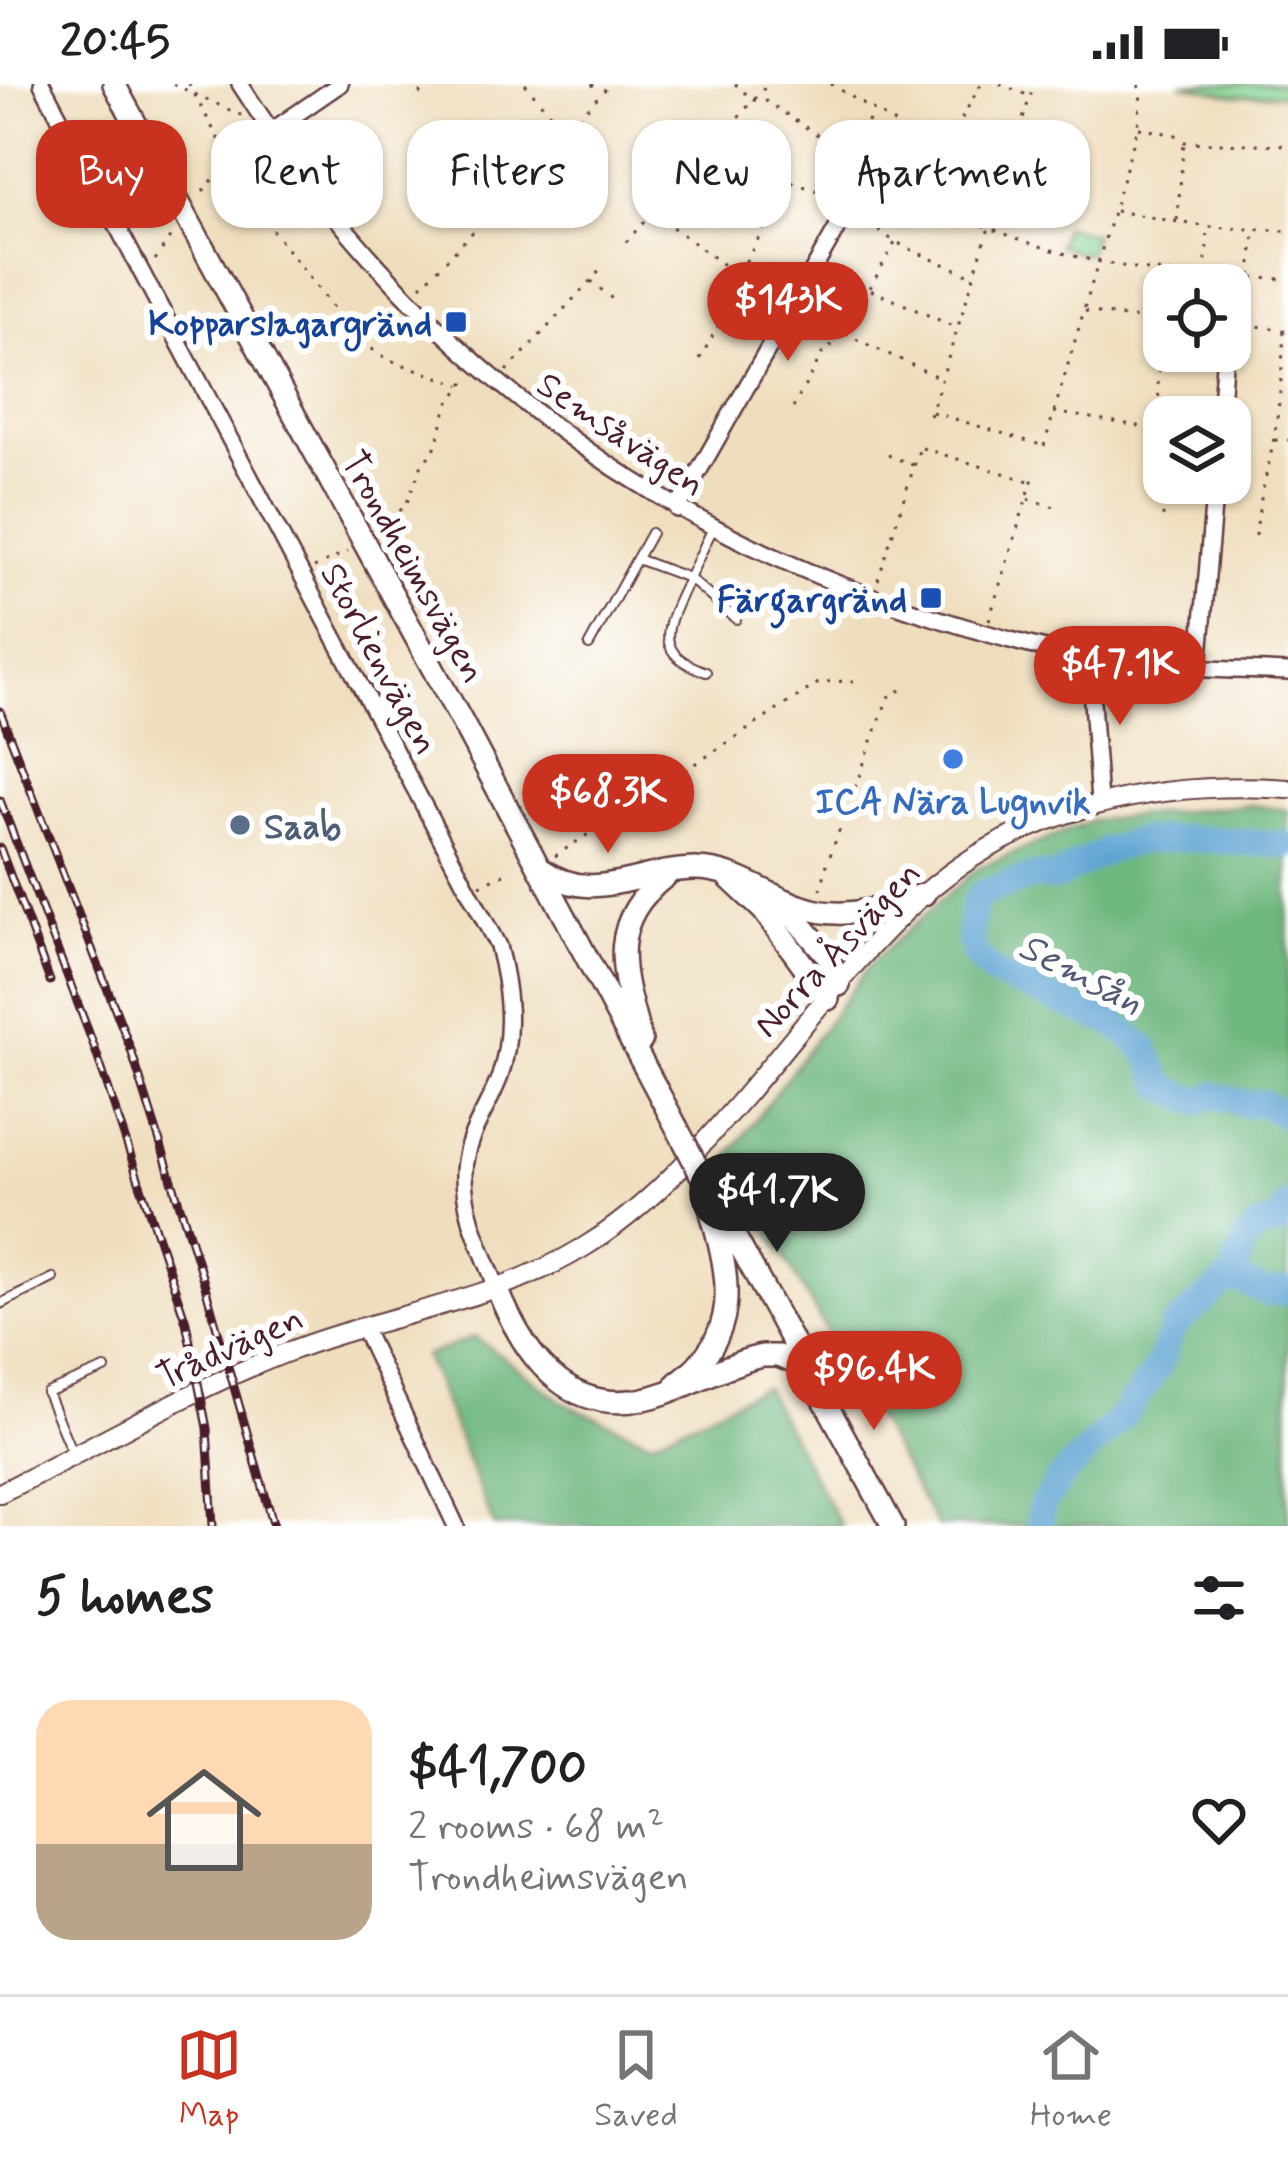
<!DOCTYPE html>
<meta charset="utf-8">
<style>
:root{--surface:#fff;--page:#f2f2f2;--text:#202124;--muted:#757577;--line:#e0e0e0;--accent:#c8321e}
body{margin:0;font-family:Mynerve,sans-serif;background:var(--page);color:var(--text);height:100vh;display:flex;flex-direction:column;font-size:45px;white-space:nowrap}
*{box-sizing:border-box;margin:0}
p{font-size:39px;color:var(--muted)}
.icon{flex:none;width:66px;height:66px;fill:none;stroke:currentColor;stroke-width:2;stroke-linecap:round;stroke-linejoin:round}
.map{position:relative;height:1442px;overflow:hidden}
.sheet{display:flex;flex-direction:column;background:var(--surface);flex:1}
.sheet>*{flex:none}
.banner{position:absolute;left:36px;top:36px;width:1218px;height:108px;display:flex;gap:24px}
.controls{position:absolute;left:1143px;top:180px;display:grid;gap:24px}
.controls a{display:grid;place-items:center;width:108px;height:108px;border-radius:24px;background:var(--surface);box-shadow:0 3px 9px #0004;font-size:60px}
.price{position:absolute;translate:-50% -102px;padding:0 27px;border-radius:42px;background:var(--accent);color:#fff;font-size:39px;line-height:78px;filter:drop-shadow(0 3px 6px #0008)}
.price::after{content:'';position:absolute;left:50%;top:72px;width:36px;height:27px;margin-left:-18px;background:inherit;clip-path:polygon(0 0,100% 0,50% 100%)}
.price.selected{background:#222;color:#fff}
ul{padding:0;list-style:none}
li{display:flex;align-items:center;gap:36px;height:300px;padding:0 36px}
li+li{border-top:3px solid var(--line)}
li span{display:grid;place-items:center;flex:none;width:336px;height:240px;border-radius:36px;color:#555}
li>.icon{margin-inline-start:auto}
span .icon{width:144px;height:144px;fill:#fffc;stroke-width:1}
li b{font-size:51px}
h2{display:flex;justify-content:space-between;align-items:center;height:144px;padding:0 36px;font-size:51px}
.tag{padding:0 42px;border-radius:36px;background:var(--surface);box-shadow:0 3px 9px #0004;font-size:42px;line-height:108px}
.tag.selected{background:var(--accent);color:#fff}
.status{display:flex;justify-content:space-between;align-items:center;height:84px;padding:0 60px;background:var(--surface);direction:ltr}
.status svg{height:33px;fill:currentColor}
.tabs{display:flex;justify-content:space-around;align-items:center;height:168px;border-top:3px solid var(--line);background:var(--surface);font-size:33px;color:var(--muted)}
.tabs a{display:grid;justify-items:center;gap:6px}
.tabs .selected{color:var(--accent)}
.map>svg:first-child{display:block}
.green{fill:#88d695;stroke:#697a60;stroke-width:3}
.forest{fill:#6eb77e;stroke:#5c6b54;stroke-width:3}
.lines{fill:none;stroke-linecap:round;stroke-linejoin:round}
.river{stroke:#5da3d3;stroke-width:27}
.service-casing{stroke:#633c41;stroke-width:12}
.minor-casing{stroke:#633c41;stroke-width:20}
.tertiary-casing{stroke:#633c41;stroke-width:22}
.secondary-casing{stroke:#633c41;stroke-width:26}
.path{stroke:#633c41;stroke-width:3;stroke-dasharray:3 9;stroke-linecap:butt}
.service{stroke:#fff;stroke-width:8}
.minor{stroke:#fff;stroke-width:15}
.tertiary{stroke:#fff;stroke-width:18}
.secondary{stroke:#fff;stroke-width:21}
.rail-casing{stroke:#4a1f2b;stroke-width:9}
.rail{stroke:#fff;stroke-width:4.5;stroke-dasharray:14;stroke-linecap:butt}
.secondary-bridge-casing{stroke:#633c41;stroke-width:26;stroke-linecap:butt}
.secondary-bridge{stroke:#fff;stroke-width:21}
.transit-dot{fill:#1a4fb4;stroke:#fff;stroke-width:4.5}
.shop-dot{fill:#3f7fe0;stroke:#fff;stroke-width:4.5}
.service-dot{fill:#5c6f8a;stroke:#fff;stroke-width:4.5}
.labels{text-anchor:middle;stroke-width:12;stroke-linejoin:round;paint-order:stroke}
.transit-label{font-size:36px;font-weight:bold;fill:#164399;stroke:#fff;text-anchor:end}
.street-label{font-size:36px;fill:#4a1f2b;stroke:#fff}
.shop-label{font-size:36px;font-weight:bold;fill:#366cbe;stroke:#fff}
.service-label{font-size:36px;font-weight:bold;fill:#4e5e75;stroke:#fff;text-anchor:start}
.water-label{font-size:39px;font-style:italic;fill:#535a77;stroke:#fff}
</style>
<div class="status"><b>20:45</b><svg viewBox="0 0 49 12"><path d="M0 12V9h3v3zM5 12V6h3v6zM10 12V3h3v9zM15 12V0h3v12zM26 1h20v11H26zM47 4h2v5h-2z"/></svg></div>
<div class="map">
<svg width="1288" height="1442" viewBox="0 0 1288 1442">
<rect width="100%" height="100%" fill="#fff"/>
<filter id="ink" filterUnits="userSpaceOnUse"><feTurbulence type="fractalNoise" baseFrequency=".00833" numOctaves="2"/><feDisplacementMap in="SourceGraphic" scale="24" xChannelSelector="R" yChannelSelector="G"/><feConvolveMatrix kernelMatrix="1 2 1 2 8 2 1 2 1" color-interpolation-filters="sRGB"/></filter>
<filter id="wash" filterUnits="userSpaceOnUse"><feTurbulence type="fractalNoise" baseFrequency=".004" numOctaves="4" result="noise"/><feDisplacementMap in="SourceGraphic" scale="48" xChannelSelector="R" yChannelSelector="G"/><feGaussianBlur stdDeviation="2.7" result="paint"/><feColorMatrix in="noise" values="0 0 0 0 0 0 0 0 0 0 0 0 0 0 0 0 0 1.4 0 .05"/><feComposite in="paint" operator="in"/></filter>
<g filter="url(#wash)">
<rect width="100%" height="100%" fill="#efdebd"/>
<path class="green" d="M1181,0H1288V10L1238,12Z
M1064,142L1094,150L1089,167L1083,170L1058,161Z"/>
<path class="forest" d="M1250,721L1288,726V1442H937L728,1073L872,878L978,784L1094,736Z
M475,1253L567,1321L651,1357L764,1303L841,1442H494L425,1272Z"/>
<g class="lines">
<path class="river" d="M1288,761L1186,754L1139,757L1107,766L1055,794L1035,792L982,809L973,821L970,852L975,871L992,889L1115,940L1146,965L1164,1003L1198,1018L1214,1011L1247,1020L1261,1018L1288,1034
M1232,1193C1240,1168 1247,1138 1276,1141L1288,1121
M1040,1442L1041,1424L1059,1395L1122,1333L1157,1285L1173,1243L1232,1193L1268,1209L1288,1207"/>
</g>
</g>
<g filter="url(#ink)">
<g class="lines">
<defs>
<path id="service" d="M637,475L689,494L736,535
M589,561L651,449
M706,588C655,570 664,547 684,505C694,485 703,464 713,444
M0,1220L53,1194
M73,1371L47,1309L105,1285"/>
<path id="minor" d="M42,0L498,862C509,905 514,948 500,992C489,1024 465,1052 464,1088C463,1129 483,1167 497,1204
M240,0C405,261 643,445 939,535C988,550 1038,565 1088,574C1154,585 1222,585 1288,588
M270,48L340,0
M1220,333L1225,267
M677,425L856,111
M1089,574L1099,718
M1199,584L1215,399
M363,1244L456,1442"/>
<path id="tertiary" d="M0,1409C94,1363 187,1307 285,1269C383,1230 493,1219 584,1163C650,1123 698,1066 748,1008C804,942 858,869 923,811C1022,723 1159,696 1288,705"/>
<path id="secondary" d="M114,0L462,638L685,1059
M541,785C594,822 635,786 693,785C736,784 766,812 806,824C846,837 886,823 924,810
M730,795L763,826L828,915
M782,819L828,872L839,901
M641,957C623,890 603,840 667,791
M699,1087L893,1442
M497,1204C527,1280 576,1341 665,1309C697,1298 729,1279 762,1272H778L805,1283
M677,1299C741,1252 731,1197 711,1128"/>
</defs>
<use href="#service" class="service-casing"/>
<use href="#minor" class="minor-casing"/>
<use href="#tertiary" class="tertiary-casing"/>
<use href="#secondary" class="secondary-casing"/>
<path class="path" d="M173,0L245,33
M189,0L256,125L357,255L387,275L461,301
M525,0L564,46
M592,0L599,9
M735,0L753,16L766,17C865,83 968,148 1087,175C1152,190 1221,194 1288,195
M831,0L914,52L1002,92
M1000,0L1027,11
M419,10L432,0
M1139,44L1176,51L1184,58L1288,61
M724,49L790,98L835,112
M944,66L981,0
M850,70L872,31
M538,77L610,0
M688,90L764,144
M890,92L913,54
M203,107L254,49
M1115,127L1208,143L1288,147
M653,129L737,191
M863,129C874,156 945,179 972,192
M1177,136L1184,58
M626,158L768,0
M155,176L173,149
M1205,189L1208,145
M1251,192L1254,148
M591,197L617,219
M421,202L515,104
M871,206L955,243
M1230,222L1251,241L1288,247
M1085,227L1159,238
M1162,238L1158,296L1163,433
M845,250L940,294
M700,275L726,227L738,191L789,100
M507,287L603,183
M793,324L822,270L844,250L895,159
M932,328L1044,362
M1054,328L1157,345
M930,332L1034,0
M1275,356H1288
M1044,362L1138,43L1141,9L1138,0
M922,364L1032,398
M888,371L913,381
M1028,415L1055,423
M382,443L406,421L421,383L436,362L447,321L469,293
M1256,452C1258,419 1267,391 1273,359C1280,322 1282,285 1284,247
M314,484L348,467
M878,496L921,360
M989,536L1033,394
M555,772L820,598L854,597
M480,801L511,787
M821,806L827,780L886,619L891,610L904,605"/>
<use href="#service" class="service"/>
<use href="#minor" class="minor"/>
<use href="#tertiary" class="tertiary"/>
<use href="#secondary" class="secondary"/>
<defs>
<path id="rail" d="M0,627L131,966L202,1192L274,1442
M0,716L94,962L186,1238L207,1344L213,1442
M0,764L50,897"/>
</defs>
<use href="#rail" class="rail-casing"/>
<use href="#rail" class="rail"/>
<defs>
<path id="secondary-bridge" d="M685,1059L699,1087"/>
</defs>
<use href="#secondary-bridge" class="secondary-bridge-casing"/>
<use href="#secondary-bridge" class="secondary-bridge"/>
</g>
</g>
<g class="transit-dot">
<rect x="444" y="226" width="24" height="24" rx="6"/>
<rect x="919" y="502" width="24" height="24" rx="6"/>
</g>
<circle class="shop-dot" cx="953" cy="675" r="12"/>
<circle class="service-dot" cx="240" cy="741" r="12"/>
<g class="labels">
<g class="transit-label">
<text x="432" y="251">Kopparslagargränd</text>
<text x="907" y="527">Färgargränd</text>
</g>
<g class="street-label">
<text transform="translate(622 349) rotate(34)" y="13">Semsåvägen</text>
<text transform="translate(415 482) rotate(61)" y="13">Trondheimsvägen</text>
<text transform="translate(381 574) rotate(62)" y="13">Storlienvägen</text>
<text transform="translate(836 864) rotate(-47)" y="13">Norra Åsvägen</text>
<text transform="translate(229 1262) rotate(-24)" y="13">Trådvägen</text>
</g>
<g class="shop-label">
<text x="953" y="729">ICA Nära Lugnvik</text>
</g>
<g class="service-label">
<text x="264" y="754">Saab</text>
</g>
<g class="water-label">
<text transform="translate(1082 888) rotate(27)" y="14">Semsån</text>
</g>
</g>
</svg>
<div class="controls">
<a><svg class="icon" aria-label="locate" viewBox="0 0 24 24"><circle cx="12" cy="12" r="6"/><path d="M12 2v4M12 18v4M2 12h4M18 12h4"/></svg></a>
<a><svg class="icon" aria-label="layers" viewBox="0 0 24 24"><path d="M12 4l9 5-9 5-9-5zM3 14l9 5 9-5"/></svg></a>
</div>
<b class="price" style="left:788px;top:280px">$143K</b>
<b class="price" style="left:1120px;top:644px">$47.1K</b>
<b class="price" style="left:608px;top:772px">$68.3K</b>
<b class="price selected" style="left:777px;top:1171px">$41.7K</b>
<b class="price" style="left:874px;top:1349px">$96.4K</b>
<div class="banner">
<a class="tag selected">Buy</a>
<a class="tag">Rent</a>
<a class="tag">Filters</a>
<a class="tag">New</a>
<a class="tag">Apartment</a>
</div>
</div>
<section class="sheet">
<h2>5 homes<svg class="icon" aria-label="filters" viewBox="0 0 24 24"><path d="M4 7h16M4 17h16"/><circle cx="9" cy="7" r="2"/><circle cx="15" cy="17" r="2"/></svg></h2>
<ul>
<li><span style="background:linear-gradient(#ffd9b3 60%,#b9a48a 0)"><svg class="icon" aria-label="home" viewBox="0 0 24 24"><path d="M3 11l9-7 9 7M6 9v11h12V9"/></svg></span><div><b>$41,700</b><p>2 rooms · 68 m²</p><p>Trondheimsvägen</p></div><svg class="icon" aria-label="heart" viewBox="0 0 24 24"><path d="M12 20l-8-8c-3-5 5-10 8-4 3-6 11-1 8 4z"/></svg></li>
</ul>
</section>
<nav class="tabs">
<a class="selected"><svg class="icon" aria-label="map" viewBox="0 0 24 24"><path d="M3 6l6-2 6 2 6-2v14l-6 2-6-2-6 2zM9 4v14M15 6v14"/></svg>Map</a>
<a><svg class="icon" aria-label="saved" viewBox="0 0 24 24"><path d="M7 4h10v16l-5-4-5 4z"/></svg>Saved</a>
<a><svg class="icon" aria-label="home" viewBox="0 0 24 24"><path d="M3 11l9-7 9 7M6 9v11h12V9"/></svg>Home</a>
</nav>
